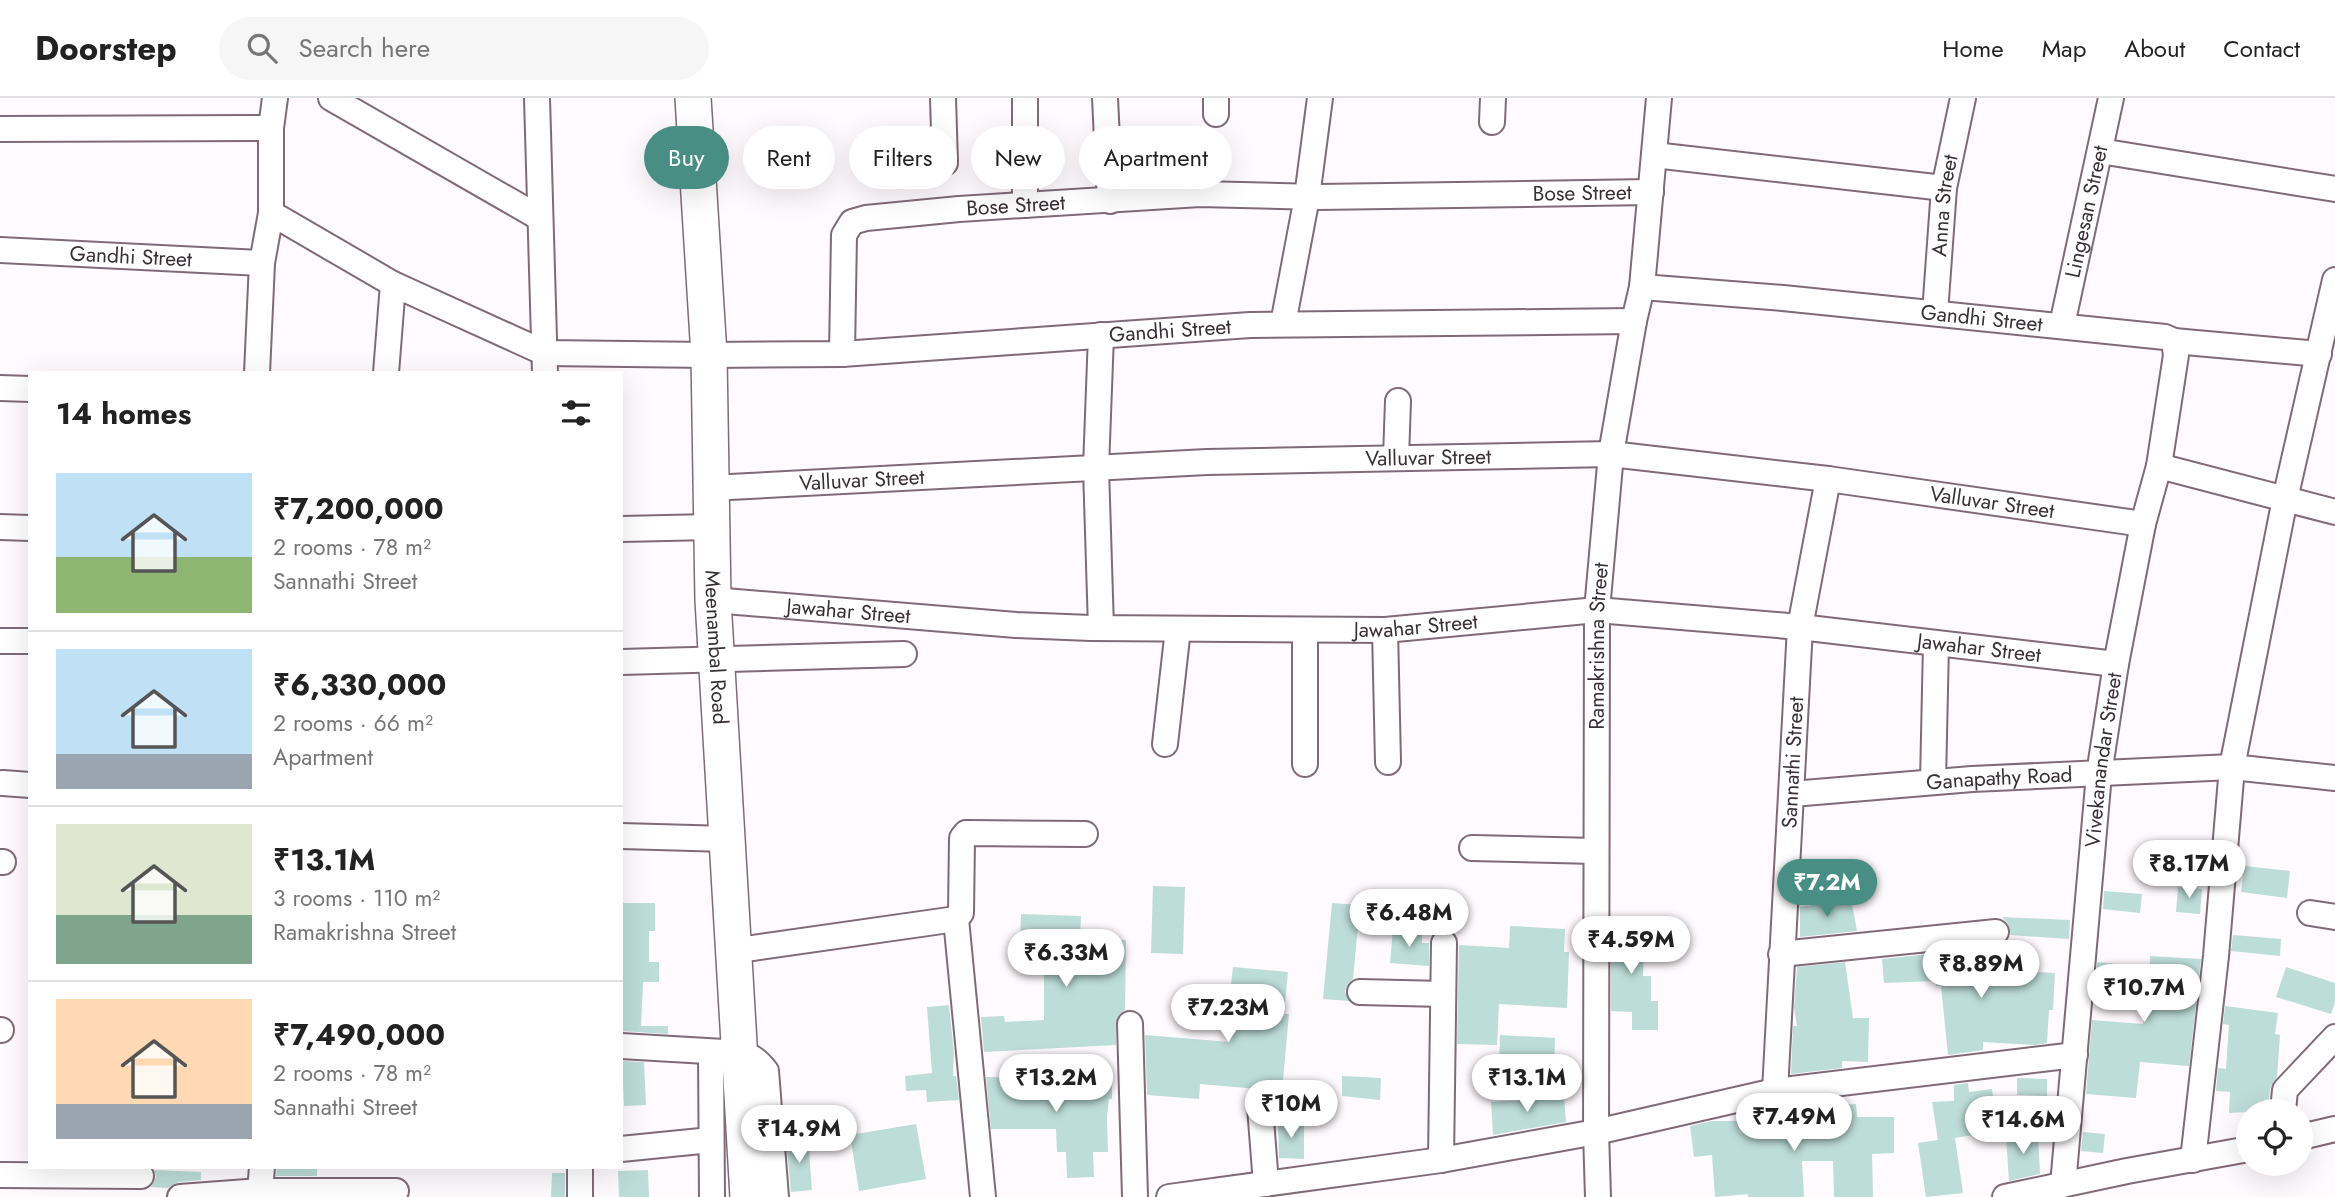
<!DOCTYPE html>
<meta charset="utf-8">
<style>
:root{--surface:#fff;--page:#f6f6f6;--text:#222;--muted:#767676;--line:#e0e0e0;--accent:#488e85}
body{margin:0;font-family:Jost,sans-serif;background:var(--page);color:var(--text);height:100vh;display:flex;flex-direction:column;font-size:26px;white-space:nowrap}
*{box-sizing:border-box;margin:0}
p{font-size:23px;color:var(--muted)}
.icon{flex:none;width:38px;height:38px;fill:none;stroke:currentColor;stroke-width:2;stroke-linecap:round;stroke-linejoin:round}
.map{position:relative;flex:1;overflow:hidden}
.sheet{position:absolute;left:28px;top:273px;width:595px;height:798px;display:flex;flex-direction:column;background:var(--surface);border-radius:0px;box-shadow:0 7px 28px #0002}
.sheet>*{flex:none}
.hud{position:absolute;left:644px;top:28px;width:665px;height:63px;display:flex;gap:14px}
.fabs{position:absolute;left:2236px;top:1001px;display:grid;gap:14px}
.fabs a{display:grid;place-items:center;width:77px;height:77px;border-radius:50%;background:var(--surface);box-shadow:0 7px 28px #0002;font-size:35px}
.price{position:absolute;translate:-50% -60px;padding:0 16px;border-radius:24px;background:#fff;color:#222;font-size:23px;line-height:46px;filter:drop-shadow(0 2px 4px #0008)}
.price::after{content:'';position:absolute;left:50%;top:42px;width:21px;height:16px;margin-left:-10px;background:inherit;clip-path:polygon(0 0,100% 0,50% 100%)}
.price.on{background:var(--accent);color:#fff}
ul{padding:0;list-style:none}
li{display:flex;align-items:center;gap:21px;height:175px;padding:0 28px}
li+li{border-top:2px solid var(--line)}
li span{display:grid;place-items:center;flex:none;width:196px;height:140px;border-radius:0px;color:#555}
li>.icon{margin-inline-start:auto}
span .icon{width:84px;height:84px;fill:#fffc;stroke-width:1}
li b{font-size:30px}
h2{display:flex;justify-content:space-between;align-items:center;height:84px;padding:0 28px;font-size:30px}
.tag{padding:0 24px;border-radius:32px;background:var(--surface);box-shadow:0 7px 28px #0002;font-size:24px;line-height:63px}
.tag.on{background:var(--accent);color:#fff}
header{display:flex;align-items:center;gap:42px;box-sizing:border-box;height:98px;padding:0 35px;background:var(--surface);border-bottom:2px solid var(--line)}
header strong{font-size:33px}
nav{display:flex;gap:38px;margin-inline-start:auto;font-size:24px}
.search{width:490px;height:63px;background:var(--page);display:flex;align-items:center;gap:18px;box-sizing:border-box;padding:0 24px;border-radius:38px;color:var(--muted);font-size:26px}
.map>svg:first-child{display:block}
.building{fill:#bdddd8}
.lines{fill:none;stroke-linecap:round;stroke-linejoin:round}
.street-casing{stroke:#816a78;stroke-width:28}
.secondary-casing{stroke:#816a78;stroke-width:38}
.street{stroke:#fff;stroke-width:24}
.secondary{stroke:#fff;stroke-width:35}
.labels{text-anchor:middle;stroke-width:6;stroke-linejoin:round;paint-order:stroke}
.street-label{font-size:21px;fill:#382f35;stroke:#fff}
</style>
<header>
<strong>Doorstep</strong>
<div class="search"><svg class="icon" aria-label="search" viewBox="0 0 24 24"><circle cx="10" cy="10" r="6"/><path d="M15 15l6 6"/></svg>Search here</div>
<nav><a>Home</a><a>Map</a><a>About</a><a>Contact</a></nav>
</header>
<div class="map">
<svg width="2335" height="1099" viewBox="0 0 2335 1099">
<rect width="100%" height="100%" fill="#fffafd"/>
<path class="building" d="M2244,768L2290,773L2287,800L2241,794Z
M1153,788L1185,789L1183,856L1151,855Z
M2178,789L2202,791L2200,816L2176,814Z
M2104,793L2142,796L2140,815L2103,811Z
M1851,801L1857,833L1800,839V809Z
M621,805H655V833H649V864H659V884H643L641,928H668V936L621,933Z
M1332,805L1360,807L1353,881L1348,886L1345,893L1349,903L1323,901Z
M1021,816L1081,818L1080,840L1126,842L1125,912L1117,920L1116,947L984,954L981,919L1004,918L1005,924L1044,922V873L1019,872Z
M1611,818H1638V851H1644L1643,878H1651V903H1658V932H1632V914L1611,913Z
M2002,819L2070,822L2069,841L2010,837L2008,826Z
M1510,828L1565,831L1564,854H1569L1567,910L1499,906L1497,947L1457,946L1459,847L1509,850Z
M1393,831L1422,834V845H1429V868L1390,865Z
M2233,837L2281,841L2280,858L2231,853Z
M1966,852V870L2055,875L2053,912H2049L2047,945L2035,947L1983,944V952L1948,957L1941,888H1936V883L1884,885L1882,861Z
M2150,858L2201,861L2189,968L2140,964L2136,1000L2086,996L2092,922L2143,926L2146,891L2096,886L2097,864L2150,869Z
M1845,864L1853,920H1869L1868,964L1842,963V970L1791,976L1793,928H1797L1794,910L1797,869Z
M1233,869L1288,874L1284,916H1289L1282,993L1200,986L1199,1001L1147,997L1145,937L1230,944L1233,905L1229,904Z
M2286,869L2335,885V905L2331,916L2276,899Z
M949,907L954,955L953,978H956L959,1002L927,1004L926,992L906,993L905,978L932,975L927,909Z
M2225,908L2278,915L2275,936L2280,937L2277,979L2270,991L2268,1013L2229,1015L2230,994L2216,993L2218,970L2226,971L2229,927L2223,926Z
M1500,937L1555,940L1554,969L1499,967Z
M622,963L644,964L646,1007L624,1008Z
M1342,978L1381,980L1380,1002L1342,998Z
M986,979L1112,981V1001H1109L1107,1019L1108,1054H1093L1094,1079L1067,1080L1066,1054H1057L1056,1031H991Z
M2017,980L2047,981V998L2017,997Z
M1968,985L1969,994L1992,991L1998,1033L1955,1040L1963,1095L1926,1099L1918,1045L1938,1042L1932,1004L1954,1003V987Z
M1564,1000L1566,1024L1493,1037L1491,1004Z
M1856,1006L1857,1019H1894V1055L1872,1056L1873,1099H1834L1833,1063H1802L1804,1099H1748V1096L1715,1099L1712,1057L1694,1059L1690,1028L1712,1023H1742V1027L1804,1024V1018H1833L1832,1007Z
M1278,1023L1304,1024V1061L1279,1060Z
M916,1026L926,1081L859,1093L850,1037Z
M2083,1034L2105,1036L2103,1055L2081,1053Z
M2038,1036L2040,1076L2009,1083L2006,1038Z
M808,1040L812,1092L791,1094L786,1041Z
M277,1069H317V1078H276Z
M154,1072L201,1074V1082L178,1084L168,1090L151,1089L156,1079Z
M648,1072L649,1099H619L618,1073Z
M552,1075H565V1099H551Z"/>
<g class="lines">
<defs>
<g id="street">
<path d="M331,0L540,120"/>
<path d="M537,0L545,275"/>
<path d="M943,0L945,65"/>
<path d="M1025,0V107"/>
<path d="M1105,0L1110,103"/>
<path d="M1216,0V16"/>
<path d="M1492,24L1493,0"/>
<path d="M0,31L271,30"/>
<path d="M2100,53L2335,91"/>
<path d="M1654,57L1944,90"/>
<path id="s1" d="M271,115L393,186L545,255L709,257L842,256L1250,227L1634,223"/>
<path id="s2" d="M0,152L262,165"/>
<path id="s3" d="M1642,189L1783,200L2165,239L2174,243L2319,256"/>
<path id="s4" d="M1935,215L1944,90L1963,0"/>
<path d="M1283,226L1307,99L1320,0"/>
<path id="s5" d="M2062,227L2111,0"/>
<path d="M1101,237L1096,370L1101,530"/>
<path id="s6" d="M842,256L844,137L852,124L866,120L959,111L1200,96L1318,99L1651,94"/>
<path d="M257,275L262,165L271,115V30L275,0"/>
<path d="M386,275L393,186"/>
<path d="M0,290L30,291"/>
<path d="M1396,360L1398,303"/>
<path d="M2159,368L2335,414"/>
<path id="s7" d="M710,390L1207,364L1611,356L1828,381L2143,426"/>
<path d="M0,429L30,430"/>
<path d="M621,431L711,429"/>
<path id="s8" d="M713,502L1016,527L1091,530L1385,532L1597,512L1800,529L2116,566"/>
<path d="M1305,532V666"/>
<path d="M1385,532L1388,664"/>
<path d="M0,543H30"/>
<path d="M621,564L904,556"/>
<path d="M1165,646L1178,531"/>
<path d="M1933,684L1936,546"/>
<path d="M3,685L30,687"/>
<path id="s9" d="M1792,696L1972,681L2232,669L2335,680"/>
<path d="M621,738L728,741"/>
<path d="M1472,750L1596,753"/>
<path d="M0,764H3"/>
<path d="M2310,815L2335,819"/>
<path d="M956,821L983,1099"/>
<path d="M732,853L956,821L961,815L962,740L966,735L1085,736"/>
<path d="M1781,856L1996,834"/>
<path d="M1360,894L1443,896"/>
<path d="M1130,926L1135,1099"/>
<path d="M0,932H1"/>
<path d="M621,948L741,955C753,959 758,963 766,973L776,1099"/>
<path d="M711,954L712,1099"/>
<path id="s10" d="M1775,993L1800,529L1828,381"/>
<path d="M1260,1009L1266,1086"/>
<path d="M2283,1013L2285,992L2335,939"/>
<path d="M2301,1039L2335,1031"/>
<path d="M621,1051L711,1042"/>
<path d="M1441,1062L1444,845"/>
<path d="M2193,1062L2216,858L2232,669L2285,401L2335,182"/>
<path d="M580,1069V1099"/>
<path d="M0,1077L141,1078"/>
<path id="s11" d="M2063,1087L2099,676L2116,566L2143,426L2159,368L2176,257L2174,243"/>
<path d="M260,1093L262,1069"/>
<path d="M180,1099L260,1093H396"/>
<path d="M1169,1099L1441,1062L1596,1034L1775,993L2075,957"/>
<path id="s12" d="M1598,1099L1596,1034L1597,512L1611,356L1634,223L1642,189L1659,0"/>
<path d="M2005,1099L2127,1073L2249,1051"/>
</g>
<g id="secondary">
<path id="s13" d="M693,0L709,257L713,502L748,1099"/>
</g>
</defs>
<use href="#street" class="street-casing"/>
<use href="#secondary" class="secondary-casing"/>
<use href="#street" class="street"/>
<use href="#secondary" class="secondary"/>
</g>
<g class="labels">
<g class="street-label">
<text dy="7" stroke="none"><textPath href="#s6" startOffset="866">Bose Street</textPath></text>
<text dy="7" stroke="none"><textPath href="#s4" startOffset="108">Anna Street</textPath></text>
<text dy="7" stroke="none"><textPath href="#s6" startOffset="299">Bose Street</textPath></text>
<text dy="7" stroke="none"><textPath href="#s5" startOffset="116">Lingesan Street</textPath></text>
<text dy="7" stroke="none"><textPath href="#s2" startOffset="131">Gandhi Street</textPath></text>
<text dy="7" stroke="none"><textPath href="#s3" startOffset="341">Gandhi Street</textPath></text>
<text dy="7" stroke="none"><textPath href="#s1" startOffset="934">Gandhi Street</textPath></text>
<text dy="7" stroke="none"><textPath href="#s7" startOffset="719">Valluvar Street</textPath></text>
<text dy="7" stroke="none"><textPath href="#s7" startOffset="152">Valluvar Street</textPath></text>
<text dy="7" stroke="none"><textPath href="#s7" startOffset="1286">Valluvar Street</textPath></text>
<text dy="7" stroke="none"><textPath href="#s8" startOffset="136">Jawahar Street</textPath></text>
<text dy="7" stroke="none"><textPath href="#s8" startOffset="704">Jawahar Street</textPath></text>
<text dy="7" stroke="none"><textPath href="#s12" startOffset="551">Ramakrishna Street</textPath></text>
<text dy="7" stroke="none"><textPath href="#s13" startOffset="550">Meenambal Road</textPath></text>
<text dy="7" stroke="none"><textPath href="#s8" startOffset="1270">Jawahar Street</textPath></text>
<text dy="7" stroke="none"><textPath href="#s11" startOffset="427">Vivekanandar Street</textPath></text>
<text dy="7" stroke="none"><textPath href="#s10" startOffset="329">Sannathi Street</textPath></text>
<text dy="7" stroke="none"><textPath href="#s9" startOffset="208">Ganapathy Road</textPath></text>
</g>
</g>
</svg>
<div class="fabs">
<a><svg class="icon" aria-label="locate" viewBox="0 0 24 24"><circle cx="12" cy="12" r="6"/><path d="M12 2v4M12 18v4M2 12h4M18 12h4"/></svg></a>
</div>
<b class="price" style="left:2189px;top:802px">₹8.17M</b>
<b class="price on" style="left:1827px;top:821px">₹7.2M</b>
<b class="price" style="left:1409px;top:851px">₹6.48M</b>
<b class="price" style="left:1631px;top:878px">₹4.59M</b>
<b class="price" style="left:1066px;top:891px">₹6.33M</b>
<b class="price" style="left:1981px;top:902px">₹8.89M</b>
<b class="price" style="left:2144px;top:926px">₹10.7M</b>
<b class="price" style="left:1228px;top:946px">₹7.23M</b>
<b class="price" style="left:1056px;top:1016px">₹13.2M</b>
<b class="price" style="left:1527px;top:1016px">₹13.1M</b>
<b class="price" style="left:1291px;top:1042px">₹10M</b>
<b class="price" style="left:1794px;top:1055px">₹7.49M</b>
<b class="price" style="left:2023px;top:1058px">₹14.6M</b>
<b class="price" style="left:799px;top:1067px">₹14.9M</b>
<div class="hud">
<a class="tag on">Buy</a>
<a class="tag">Rent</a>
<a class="tag">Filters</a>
<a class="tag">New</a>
<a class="tag">Apartment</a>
</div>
<section class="sheet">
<h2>14 homes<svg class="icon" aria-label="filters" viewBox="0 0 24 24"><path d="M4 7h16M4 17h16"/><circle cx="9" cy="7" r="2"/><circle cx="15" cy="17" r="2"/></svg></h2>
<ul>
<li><span style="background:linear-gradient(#bfe0f5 60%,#8fb573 0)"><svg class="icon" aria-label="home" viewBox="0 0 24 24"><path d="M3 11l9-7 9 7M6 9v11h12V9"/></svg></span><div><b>₹7,200,000</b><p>2 rooms · 78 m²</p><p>Sannathi Street</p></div></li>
<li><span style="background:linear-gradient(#bfe0f5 75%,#9aa5b1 0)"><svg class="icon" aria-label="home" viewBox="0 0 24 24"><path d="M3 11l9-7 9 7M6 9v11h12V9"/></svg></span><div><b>₹6,330,000</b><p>2 rooms · 66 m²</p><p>Apartment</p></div></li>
<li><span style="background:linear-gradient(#dfe7d0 65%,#7fa58c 0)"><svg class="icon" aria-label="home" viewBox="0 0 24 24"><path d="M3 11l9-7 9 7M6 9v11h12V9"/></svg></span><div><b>₹13.1M</b><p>3 rooms · 110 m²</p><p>Ramakrishna Street</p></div></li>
<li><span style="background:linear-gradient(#ffd9b3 75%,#9aa5b1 0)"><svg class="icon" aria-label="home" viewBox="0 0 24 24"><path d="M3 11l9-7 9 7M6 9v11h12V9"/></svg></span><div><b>₹7,490,000</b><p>2 rooms · 78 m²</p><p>Sannathi Street</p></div></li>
</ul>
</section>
</div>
